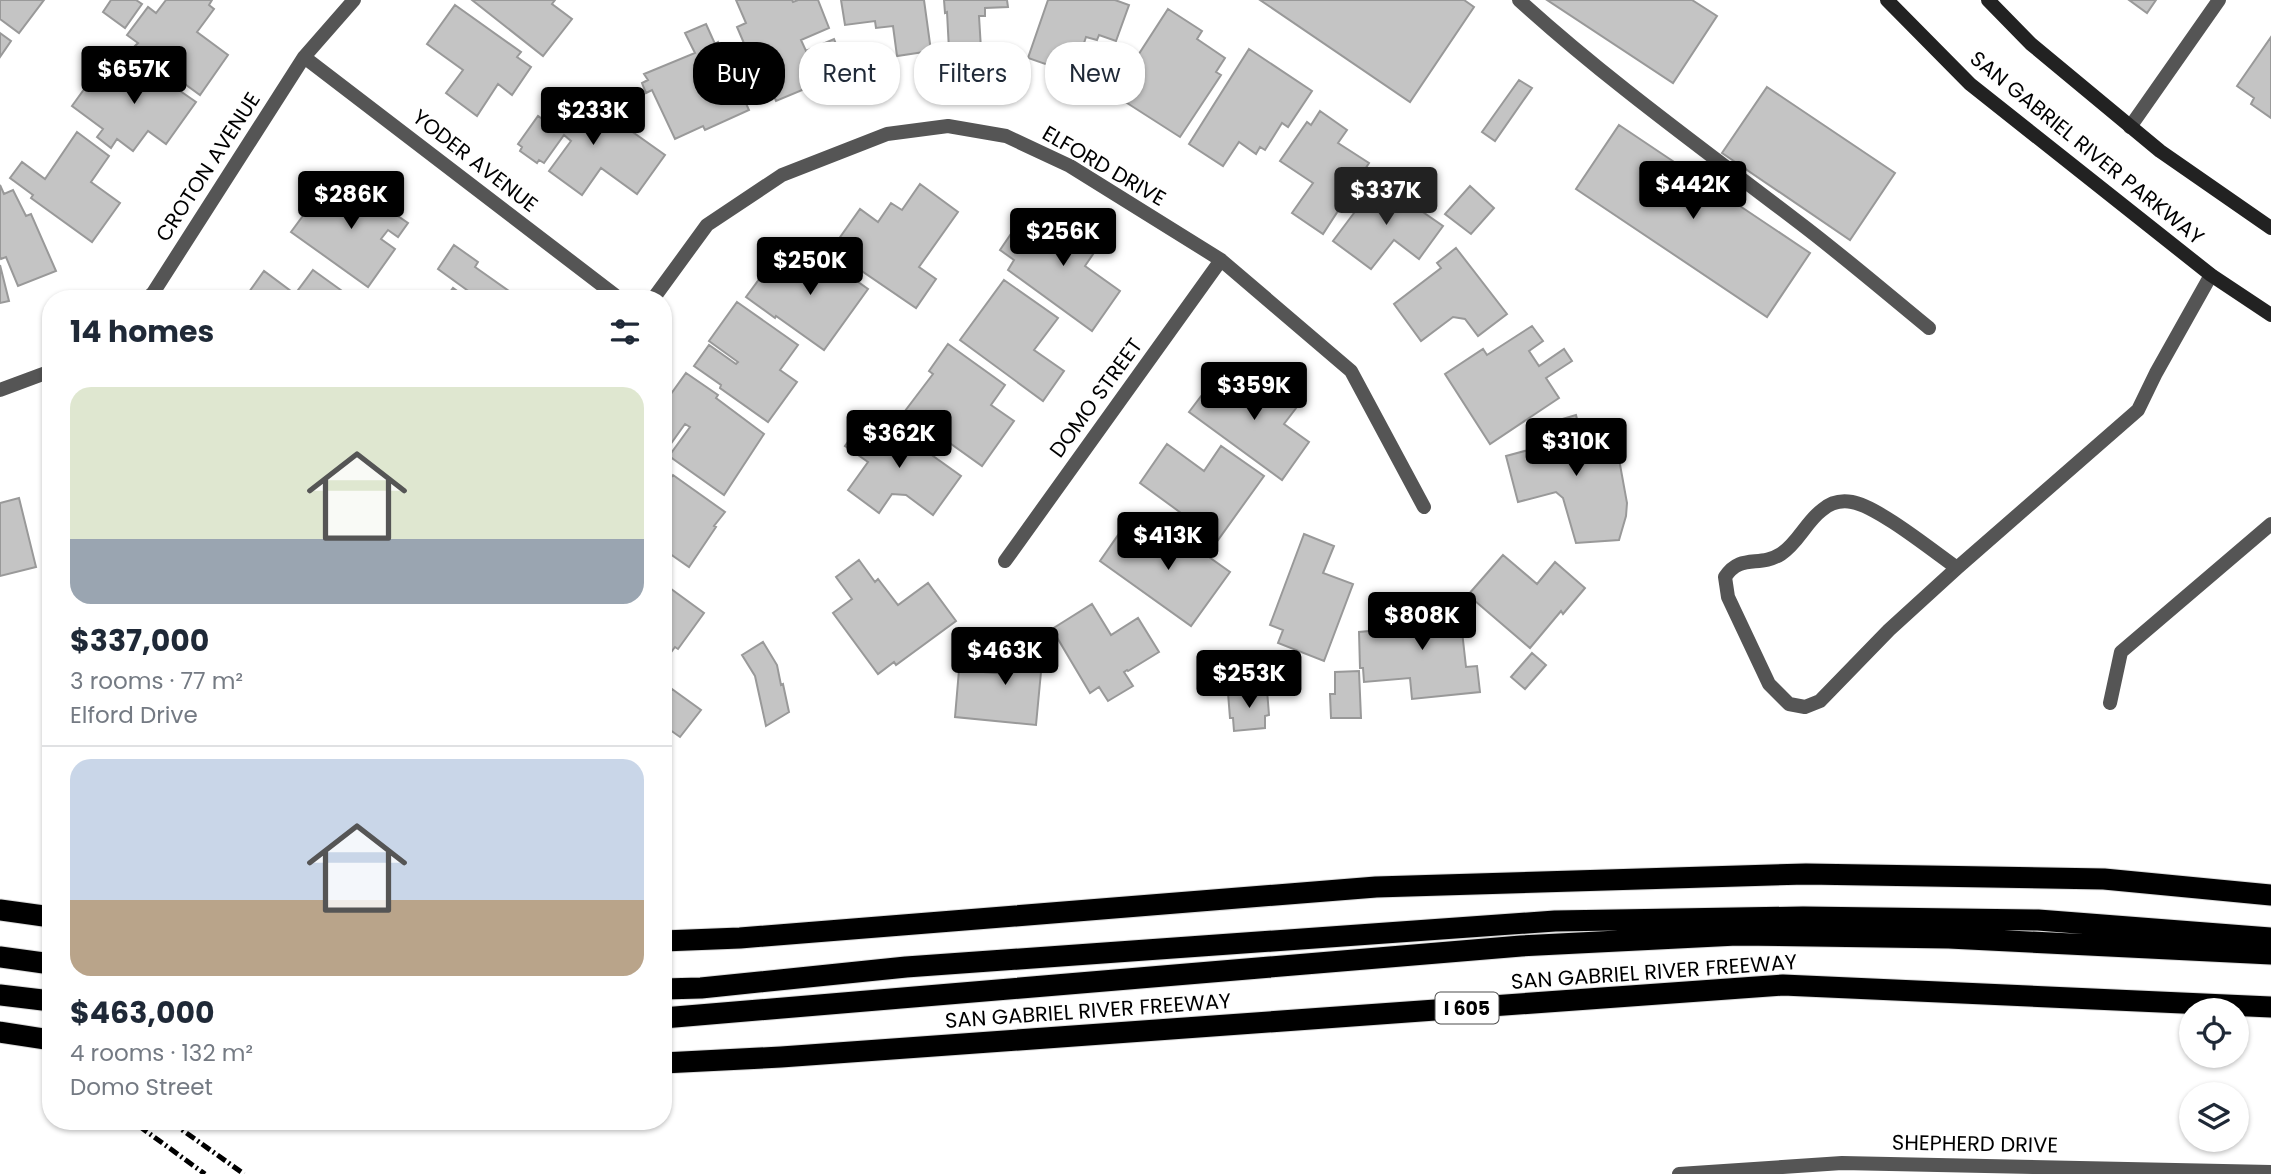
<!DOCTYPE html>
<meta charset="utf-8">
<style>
:root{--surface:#fff;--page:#f2f2f3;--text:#1f2937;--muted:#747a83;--line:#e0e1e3;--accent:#000}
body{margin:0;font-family:Poppins,sans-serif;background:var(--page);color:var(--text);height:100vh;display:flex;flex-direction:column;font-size:26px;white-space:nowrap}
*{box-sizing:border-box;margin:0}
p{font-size:23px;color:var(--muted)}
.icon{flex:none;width:38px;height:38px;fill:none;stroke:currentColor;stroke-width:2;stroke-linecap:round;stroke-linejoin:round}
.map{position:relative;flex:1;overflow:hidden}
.details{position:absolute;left:42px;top:290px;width:630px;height:840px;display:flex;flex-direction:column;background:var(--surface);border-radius:28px;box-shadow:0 2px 5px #0004}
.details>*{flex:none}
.top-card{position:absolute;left:693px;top:42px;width:665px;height:63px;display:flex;gap:14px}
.controls{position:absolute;left:2179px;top:998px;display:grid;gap:14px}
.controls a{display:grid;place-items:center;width:70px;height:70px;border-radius:50%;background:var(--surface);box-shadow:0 2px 5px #0004;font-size:35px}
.price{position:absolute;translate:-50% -60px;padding:0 16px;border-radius:7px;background:var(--accent);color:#fff;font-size:23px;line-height:46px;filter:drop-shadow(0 2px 4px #0008)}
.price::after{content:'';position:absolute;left:50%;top:42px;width:21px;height:16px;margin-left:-10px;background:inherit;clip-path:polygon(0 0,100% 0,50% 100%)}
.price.current{background:#222;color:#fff}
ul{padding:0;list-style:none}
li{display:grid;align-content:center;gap:14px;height:371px;padding:0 28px}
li+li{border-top:2px solid var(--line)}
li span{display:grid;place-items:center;height:217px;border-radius:21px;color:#555}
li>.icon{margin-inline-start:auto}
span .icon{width:126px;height:126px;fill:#fffc;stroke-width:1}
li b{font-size:30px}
h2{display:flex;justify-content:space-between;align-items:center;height:84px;padding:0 28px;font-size:30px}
.chip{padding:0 24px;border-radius:28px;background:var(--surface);box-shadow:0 2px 5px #0004;font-size:24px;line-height:63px}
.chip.current{background:var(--accent);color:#fff}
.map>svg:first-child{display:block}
.building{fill:#c4c4c4;stroke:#999;stroke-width:2}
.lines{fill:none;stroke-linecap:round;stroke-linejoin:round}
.highway-casing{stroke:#dbdbdb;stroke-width:23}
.lane{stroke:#555;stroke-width:14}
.street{stroke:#555;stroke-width:14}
.secondary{stroke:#222;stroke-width:14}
.highway{stroke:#000;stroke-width:21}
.rail{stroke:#000;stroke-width:5;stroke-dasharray:10 3.5 2 3.5;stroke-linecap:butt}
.highway-bridge-casing{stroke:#dbdbdb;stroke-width:23;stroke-linecap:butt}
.highway-bridge{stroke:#000;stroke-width:21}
.labels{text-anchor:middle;stroke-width:6;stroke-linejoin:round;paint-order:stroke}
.shield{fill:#fff;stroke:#4c4c4c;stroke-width:2}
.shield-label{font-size:19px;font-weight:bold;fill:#000}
.street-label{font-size:21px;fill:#000;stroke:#fff}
</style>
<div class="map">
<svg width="2271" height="1174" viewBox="0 0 2271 1174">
<rect width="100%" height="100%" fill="#fff"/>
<path class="building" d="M0,0H44L19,33L0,19Z
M111,0H136L142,4L125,28L103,12Z
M166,0H212L209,5L214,9L197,32L228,55L200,95L134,47L138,43L127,35L148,7L156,13Z
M472,0H555L552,4L572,19L543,56Z
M736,0H792L793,2L798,0H818L829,28L801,40L806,51L834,39L846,69L818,81L819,83L776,101L753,46L746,48L737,27L746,23Z
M841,0H924L931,51L897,56L893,26L876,28L875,21L845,25Z
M944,0H1007L1008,7L985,8V16H979L981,49L949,50L947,12L945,13Z
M1048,0H1115L1129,5L1116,41L1099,35L1097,40L1086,37L1074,74L1028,58Z
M1260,0H1464L1474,7L1410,102Z
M1547,0H1692L1717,16L1673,83Z
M2129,0H2156L2147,13Z
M455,5L521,52L517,57L531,67L512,95L498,84L477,116L446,93L463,70L427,44Z
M1168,9L1202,31L1197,39L1225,58L1216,72L1221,75L1180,137L1113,94Z
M706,24L715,44L718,42L749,110L705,130L703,126L675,139L652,90L646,93L642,83L648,80L644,74L695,53L685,33Z
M0,33L11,41L0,57Z
M2271,37V118L2251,104L2254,98L2237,86Z
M1249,49L1312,91L1288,127L1282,123L1265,150L1260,147L1256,154L1239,142L1223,166L1189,144Z
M131,57L196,102L166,144L148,131L133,151L117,139L111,148L97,137L103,129L72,106L93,77L109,89Z
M1519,80L1532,88L1495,141L1482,132Z
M1767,87L1895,173L1850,240L1722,153Z
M579,95L598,109L604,100L625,116L620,123L665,155L637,194L601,168L582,195L549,171L571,141L564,135L544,163L539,160L537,163L520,151L522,147L518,144L538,116L555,128Z
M1320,111L1347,130L1338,143L1369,163L1323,234L1292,213L1313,183L1280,161L1307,122L1311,125Z
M1619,125L1810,253L1767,317L1576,189Z
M77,132L109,156L91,182L120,203L92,242L31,198L33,195L10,178L22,162L45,179Z
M1378,181L1443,226L1419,259L1394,240L1371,269L1333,241Z
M361,184L401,213L398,216L408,223L398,237L388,230L381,239L395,249L368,287L291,232L325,186L348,203Z
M920,184L958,212L919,267L936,279L916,308L831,250L860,209L878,222L891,203L902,210Z
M0,185L4,194L13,190L26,216L31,214L56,271L18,286L6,257L1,259L0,257Z
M1470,186L1494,208L1471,234L1445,214Z
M1081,210L1107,229L1099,239L1102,241L1085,266L1120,291L1092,331L1008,270L1014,260L1000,250L1021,219L1054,243L1071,219L1073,221Z
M454,245L478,262L475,267L516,296L513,299H445L453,288L467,298L471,293L438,269Z
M808,246L868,289L824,350L776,316L775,318L746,297L768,267L784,278Z
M1456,248L1507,314L1478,336L1465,319L1453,317L1421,341L1394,304L1441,268L1437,263Z
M0,265L9,301L0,303Z
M313,270L349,296L347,299H244L264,271L295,294Z
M1004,280L1058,318L1034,350L1064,371L1043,401L960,340Z
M737,302L798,345L780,370L797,382L768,422L720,388L721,385L694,366L709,345L736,364L738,362L709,341Z
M1532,326L1543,341L1529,351L1539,366L1564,349L1572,361L1546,378L1559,398L1490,444L1445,374L1483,349L1487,355Z
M948,344L1005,385L991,405L1014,421L982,466L905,411L933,374L929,371Z
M686,373L718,395L716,398L764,434L724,495L669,456L690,427L685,424L665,452L663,451V405Z
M1218,374L1254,400L1271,376L1303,399L1284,424L1309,442L1282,480L1189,412Z
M1576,415L1581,435L1613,426L1627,503L1626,516L1619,540L1576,543L1563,498L1556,492L1518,502L1506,456L1547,445L1542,425Z
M897,420L920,437L915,443L961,476L933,515L906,495L892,494L879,513L848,490L868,462L845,446L860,425L885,443L892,433L889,431Z
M1167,444L1204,471L1221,446L1264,476L1218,540L1140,483Z
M673,475L725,512L714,526L716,527L689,567L663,549V488Z
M19,498L36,567L0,576V503Z
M1123,528L1149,546L1151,543L1156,546L1168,528L1230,572L1191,626L1100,561Z
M1304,534L1334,546L1323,573L1353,584L1324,661L1278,643L1283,630L1270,625Z
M1503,555L1537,584L1555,562L1585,588L1563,614L1561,611L1530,648L1468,595Z
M859,560L875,582L878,579L898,605L928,583L956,621L896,665L894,662L878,674L833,613L852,599L836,577Z
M663,583L704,613L678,649L675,647L663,663Z
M1458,595L1466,667L1477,666L1480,692L1412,699L1410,678L1364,682L1363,668H1360L1359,632L1414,627L1411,600Z
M1092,604L1111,635L1138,618L1159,652L1128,671L1127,670L1124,672L1133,686L1108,701L1099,687L1090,693L1052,629Z
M1011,636L1044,640L1036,725L955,717L959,670L1007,674Z
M763,642L777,665L781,685L783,684L789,712L766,726L755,676L742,655Z
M1532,653L1546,665L1525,689L1511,677Z
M1359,671L1361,718H1331L1330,694H1335V672Z
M672,689L701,710L680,737L663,725V701Z
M1267,690L1269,715L1265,716V728L1234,731L1233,718H1230L1228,693Z"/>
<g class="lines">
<defs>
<path id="highway" d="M0,910L51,917
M663,941L740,938L1376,887L1806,874L2104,879L2271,895
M0,957L51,964
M663,989L701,988L906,967L1555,921L1803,917L2038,920L2271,938
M0,995L51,1001
M663,1018L1521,946L1737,935L1949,938L2271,954
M663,1063L781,1057L1783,985L2271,1007"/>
</defs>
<use href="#highway" class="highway-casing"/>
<path class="lane" d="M1519,0C1607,80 1703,149 1797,221C1842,255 1885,292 1929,328
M2130,127L2219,0
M1957,568C1933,551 1877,506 1852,502C1841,500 1830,503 1822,510C1806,522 1798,543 1781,554C1759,568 1741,553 1725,577L1728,597L1769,684L1789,704L1805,707L1820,701L1889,630L1957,568L2138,410L2156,373L2211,275
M2110,703L2121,652L2271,524"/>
<path class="street" d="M304,57L620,299
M146,299L153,293L304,57L354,0
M653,299L707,225L782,175L887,134L948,126L1006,136L1070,166L1221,260L1351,371L1424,507
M0,390L51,371
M1005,561L1221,260
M1679,1174L1842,1163L2271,1172"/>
<path class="secondary" d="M1887,0L1970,84L2211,275L2271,315
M1988,0L2031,44L2160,151L2271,228"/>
<use href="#highway" class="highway"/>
<path class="rail" d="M171,1122L244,1174
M139,1126L205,1174"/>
<defs>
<path id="highway-bridge" d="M0,1032L51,1040"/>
</defs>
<use href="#highway-bridge" class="highway-bridge-casing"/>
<use href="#highway-bridge" class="highway-bridge"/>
</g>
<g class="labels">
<rect class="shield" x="1435.5" y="992.5" width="63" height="31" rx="5"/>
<g class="shield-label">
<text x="1467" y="1015">I 605</text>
</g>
<g class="street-label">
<text transform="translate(2087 148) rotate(39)" y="7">SAN GABRIEL RIVER PARKWAY</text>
<text transform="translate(475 161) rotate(38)" y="7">YODER AVENUE</text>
<text transform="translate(1104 166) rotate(30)" y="7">ELFORD DRIVE</text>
<text transform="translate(208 167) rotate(-57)" y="7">CROTON AVENUE</text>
<text transform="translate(1096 398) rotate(-54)" y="7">DOMO STREET</text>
<text transform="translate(1654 972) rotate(-4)" y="7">SAN GABRIEL RIVER FREEWAY</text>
<text transform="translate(1088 1011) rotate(-4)" y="7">SAN GABRIEL RIVER FREEWAY</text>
<text transform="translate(1975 1144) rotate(1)" y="7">SHEPHERD DRIVE</text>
</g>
</g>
</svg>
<div class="controls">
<a><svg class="icon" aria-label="locate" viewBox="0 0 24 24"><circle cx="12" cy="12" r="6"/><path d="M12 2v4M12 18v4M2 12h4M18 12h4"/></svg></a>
<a><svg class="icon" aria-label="layers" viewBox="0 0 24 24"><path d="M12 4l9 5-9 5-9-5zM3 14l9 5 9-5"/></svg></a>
</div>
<b class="price" style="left:134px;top:106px">$657K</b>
<b class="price" style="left:593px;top:147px">$233K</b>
<b class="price" style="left:1693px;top:221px">$442K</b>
<b class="price current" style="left:1386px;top:227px">$337K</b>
<b class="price" style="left:351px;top:231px">$286K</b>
<b class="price" style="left:1063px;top:268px">$256K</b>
<b class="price" style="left:810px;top:297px">$250K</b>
<b class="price" style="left:1254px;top:422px">$359K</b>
<b class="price" style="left:899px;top:470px">$362K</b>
<b class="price" style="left:1576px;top:478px">$310K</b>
<b class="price" style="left:1168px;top:572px">$413K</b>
<b class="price" style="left:1422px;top:652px">$808K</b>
<b class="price" style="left:1005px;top:687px">$463K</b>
<b class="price" style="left:1249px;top:710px">$253K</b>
<div class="top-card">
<a class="chip current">Buy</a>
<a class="chip">Rent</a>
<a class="chip">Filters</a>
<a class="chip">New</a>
</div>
<section class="details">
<h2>14 homes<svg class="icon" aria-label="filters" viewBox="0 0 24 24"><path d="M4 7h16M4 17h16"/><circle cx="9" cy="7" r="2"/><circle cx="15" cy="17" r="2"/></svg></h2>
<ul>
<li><span style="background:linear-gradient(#dfe7d0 70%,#9aa5b1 0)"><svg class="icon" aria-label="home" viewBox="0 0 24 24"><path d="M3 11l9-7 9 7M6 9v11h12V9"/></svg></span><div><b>$337,000</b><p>3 rooms · 77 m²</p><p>Elford Drive</p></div></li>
<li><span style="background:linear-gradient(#c9d6e8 65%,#b9a48a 0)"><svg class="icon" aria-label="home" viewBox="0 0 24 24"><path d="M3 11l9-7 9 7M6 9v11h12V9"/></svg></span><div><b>$463,000</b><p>4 rooms · 132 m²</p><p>Domo Street</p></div></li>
</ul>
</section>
</div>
